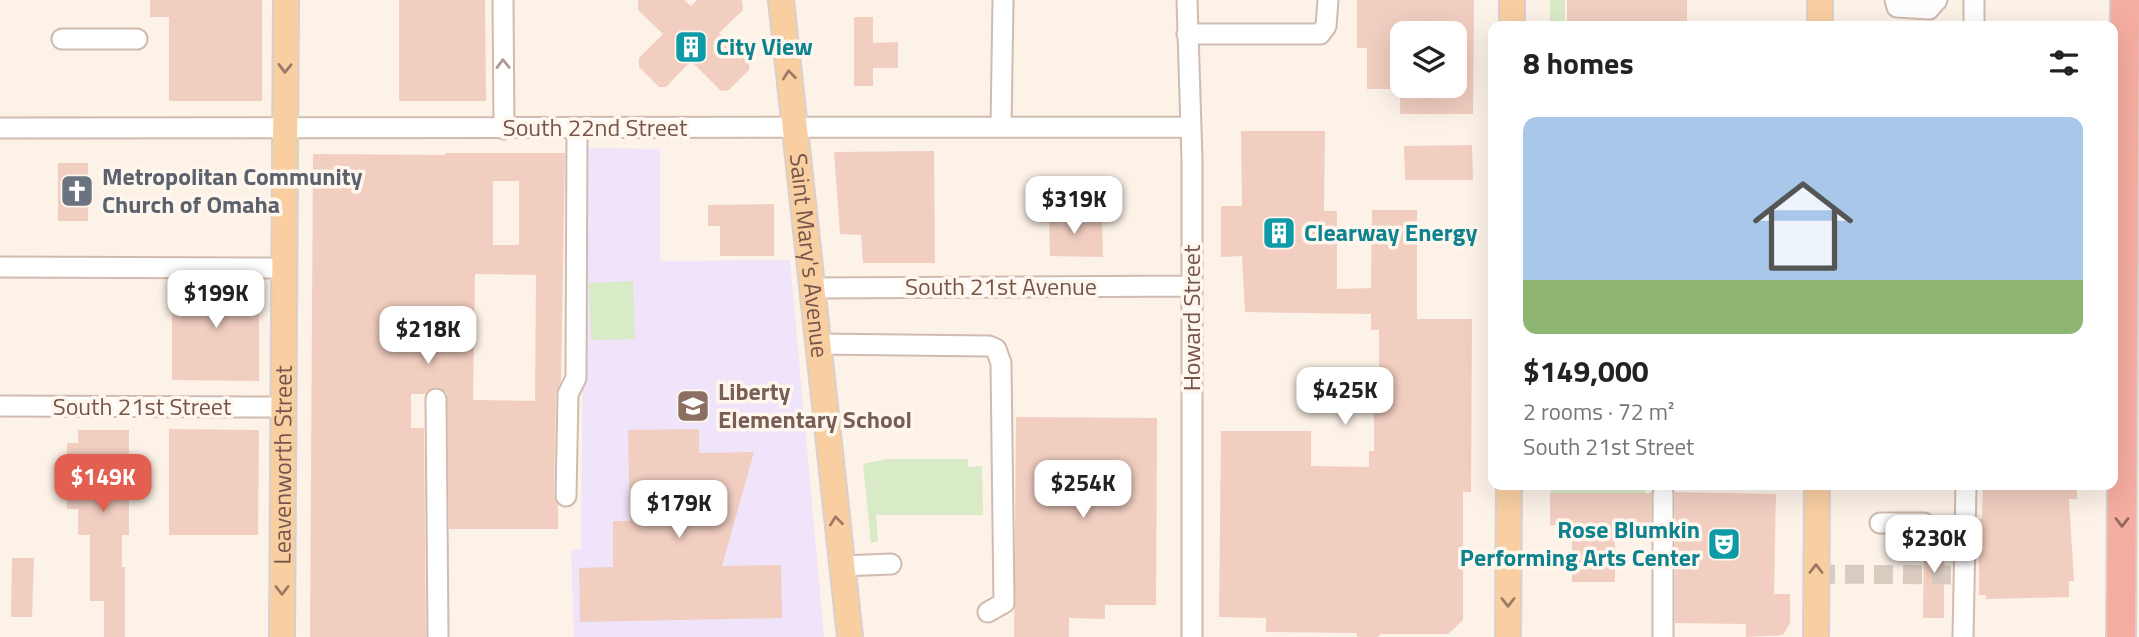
<!DOCTYPE html>
<meta charset="utf-8">
<style>
:root{--surface:#fff;--page:#f6f6f6;--text:#222;--muted:#767676;--line:#e0e0e0;--accent:#e36050}
body{margin:0;font-family:"Titillium Web",sans-serif;background:var(--page);color:var(--text);height:100vh;display:flex;flex-direction:column;font-size:26px;white-space:nowrap}
*{box-sizing:border-box;margin:0}
p{font-size:23px;color:var(--muted)}
.icon{flex:none;width:38px;height:38px;fill:none;stroke:currentColor;stroke-width:2;stroke-linecap:round;stroke-linejoin:round}
.map{position:relative;flex:1;overflow:hidden}
.drawer{position:absolute;left:1488px;top:21px;width:630px;height:469px;display:flex;flex-direction:column;background:var(--surface);border-radius:14px;box-shadow:0 7px 28px #0002}
.drawer>*{flex:none}
.fabs{position:absolute;left:1390px;top:21px;display:grid;gap:14px}
.fabs a{display:grid;place-items:center;width:77px;height:77px;border-radius:14px;background:var(--surface);box-shadow:0 7px 28px #0002;font-size:35px}
.price{position:absolute;translate:-50% -60px;padding:0 16px;border-radius:14px;background:#fff;color:#222;font-size:23px;line-height:46px;filter:drop-shadow(0 2px 4px #0008)}
.price::after{content:'';position:absolute;left:50%;top:42px;width:21px;height:16px;margin-left:-10px;background:inherit;clip-path:polygon(0 0,100% 0,50% 100%)}
.price.current{background:var(--accent);color:#fff}
ul{padding:0;list-style:none}
li{display:grid;align-content:center;gap:14px;height:371px;padding:0 35px}
li+li{border-top:2px solid var(--line)}
li span{display:grid;place-items:center;height:217px;border-radius:14px;color:#555}
li>.icon{margin-inline-start:auto}
span .icon{width:126px;height:126px;fill:#fffc;stroke-width:1}
li b{font-size:30px}
h2{display:flex;justify-content:space-between;align-items:center;height:84px;padding:0 35px;font-size:30px}
.map>svg:first-child{display:block}
.education{fill:#efe4f9}
.green{fill:#d9eac6}
.building{fill:#f1cec0;fill-rule:evenodd}
.lines{fill:none;stroke-linecap:round;stroke-linejoin:round}
.minor-tunnel{stroke:#dacbc1;stroke-width:19;stroke-dasharray:19 10;stroke-linecap:butt}
.minor-casing{stroke:#d0bbb0;stroke-width:23}
.major-casing{stroke:#d9d0cd;stroke-width:28}
.highway-casing{stroke:#d9d0cd;stroke-width:32}
.minor{stroke:#fff;stroke-width:19}
.major{stroke:#f9cfa2;stroke-width:24}
.highway{stroke:#f5ada0;stroke-width:28}
.oneway{stroke:#ad9a94}
.oneway2{stroke:#9d7a66}
.oneway3{stroke:#8f675d}
.labels{text-anchor:middle;stroke-width:7;stroke-linejoin:round;paint-order:stroke}
.culture-label{font-size:24px;font-weight:bold;fill:#0d838f;stroke:#fff6ee;text-anchor:start}
.street-label{font-size:24px;fill:#76564c;stroke:#fff6ee}
.worship-label{font-size:24px;font-weight:bold;fill:#5b616d;stroke:#fff6ee;text-anchor:start}
.education-label{font-size:24px;font-weight:bold;fill:#785e54;stroke:#fff6ee;text-anchor:start}
</style>
<div class="map">
<svg width="2139" height="637" viewBox="0 0 2139 637">
<rect width="100%" height="100%" fill="#fcf2e8"/>
<path class="education" d="M585,148L660,149V261L790,260L824,637H574L571,550L581,549Z"/>
<path class="green" d="M1550,0H1565V26H1550Z
M633,281L635,339L591,340L589,283Z
M887,459H968V467L982,466L983,515H876L878,541L871,543L863,464Z
M1551,485H1648L1645,493H1551Z"/>
<path class="building" d="M150,0H262V101H169V17H150Z
M399,0H485L486,101H399Z
M638,0H684L691,6L697,0H742L743,10L719,33L749,63V70L729,90L721,91L691,61L666,87H659L639,67V58L663,34L638,10Z
M1357,0H1474L1473,114H1400V89H1367V48H1357ZM1402,33H1454V86H1402Z
M1567,0H1687V26H1567Z
M854,17H873V43L898,42V68H873V86H854Z
M1241,131H1325L1324,211H1337V289L1371,288L1372,210H1417V319H1472L1471,492H1463V620L1448,634H1381L1377,637H1357V633L1266,632V618L1219,617L1221,431H1311V466L1369,467V451H1374V371H1379V330H1371V314L1245,312L1242,256L1221,257V206H1242Z
M1472,145L1473,180H1405L1404,146Z
M934,151L935,263H863L861,235L840,234L834,152Z
M445,153H565L561,381L556,394L554,496L558,505V529H449L447,393L435,387L425,394H411V428H424L426,637H310L313,154L445,155ZM493,181H519V245H493ZM475,274L536,275L535,401L473,400Z
M58,163H88V221H58Z
M774,204V256H720V226H708V205Z
M1049,211H1073V223L1102,222L1103,257L1050,256Z
M172,280H259V381L172,380Z
M1016,417L1157,418L1156,605H1105V619L1069,618V637H1014Z
M169,429L259,430L258,535H169Z
M699,429V453L754,452L722,566L781,565L782,618L580,622L579,568L613,567V521H630L628,430Z
M78,430H129V535H122V567H125V637H104V601H90V535H78V509H67V443H78Z
M1983,485H2077V499H2069L2074,581H2069V597L1986,599V595H1979V519H1982Z
M1675,492L1776,494L1774,594H1790V623L1783,635L1746,637V624L1675,623Z
M1550,493H1651V525H1615V582H1572V525H1550Z
M1935,529H1944V618H1923L1924,535Z
M12,558H34L32,617H11Z"/>
<g class="lines">
<path class="minor-tunnel" d="M1816,574L1963,575"/>
<defs>
<path id="minor" d="M503,0L504,129
M1187,0L1192,160V637
M1895,0L1897,7L1929,9L1937,0
M1974,26V0
M1187,34H1320L1326,26L1328,0
M62,39H137
M1001,127L1003,0
M0,128L1190,127
M0,267L284,268
M811,288L1192,286
M817,344L989,346L996,349L1001,363L1004,603L988,612
M436,399L438,637
M0,406L283,407
M566,496L568,394L576,378L577,128
M1880,523H1924
M842,566L891,564
M1663,637V494
M1963,637L1966,485"/>
<g id="major">
<path id="s1" d="M781,0L850,637"/>
<path d="M1512,26V0"/>
<path d="M1820,26V0"/>
<path id="s2" d="M282,637L286,0"/>
<path d="M1508,637L1509,485"/>
<path d="M1816,637L1817,485"/>
</g>
<path id="highway" d="M2121,637L2125,0"/>
</defs>
<use href="#minor" class="minor-casing"/>
<use href="#major" class="major-casing"/>
<use href="#highway" class="highway-casing"/>
<use href="#minor" class="minor"/>
<use href="#major" class="major"/>
<use href="#highway" class="highway"/>
</g>
<defs><path id="oneway-chevron" d="M-2-3.5L2.5 0L-2 3.5" fill="none" stroke-width="1.6" stroke-linecap="round" stroke-linejoin="round" transform="scale(1.75)"/></defs>
<use class="oneway" href="#oneway-chevron" transform="translate(503 64) rotate(-91)"/>
<g class="oneway2">
<use href="#oneway-chevron" transform="translate(285 68) rotate(91)"/>
<use href="#oneway-chevron" transform="translate(789 75) rotate(-96)"/>
<use href="#oneway-chevron" transform="translate(836 521) rotate(-96)"/>
<use href="#oneway-chevron" transform="translate(1816 569) rotate(-90)"/>
<use href="#oneway-chevron" transform="translate(282 590) rotate(90)"/>
<use href="#oneway-chevron" transform="translate(1508 602) rotate(90)"/>
</g>
<use class="oneway3" href="#oneway-chevron" transform="translate(2122 522) rotate(90)"/>
<defs>
<symbol id="building-square" viewBox="-11 -11 22 22"><rect x="-9" y="-9" width="18" height="18" rx="4" fill="#0f9aa8" stroke="#fff6ee"/><path d="M-4-6H4V6H1V3H-1V6H-4ZM-2.5-4.3h1.7v1.8h-1.7ZM.8-4.3h1.7v1.8H.8ZM-2.5-1h1.7V.8h-1.7ZM.8-1h1.7V.8H.8Z" fill="#fff"/></symbol>
<symbol id="church-square" viewBox="-11 -11 22 22"><rect x="-9" y="-9" width="18" height="18" rx="4" fill="#6b7280" stroke="#fff6ee"/><path d="M-1.2-6h2.4v3.5h3.3v2.4h-3.3V6h-2.4V-.1h-3.3v-2.4h3.3Z" fill="#fff"/></symbol>
<symbol id="school-square" viewBox="-11 -11 22 22"><rect x="-9" y="-9" width="18" height="18" rx="4" fill="#8d6e63" stroke="#fff6ee"/><path d="M0-5L7-2L0 1L-7-2ZM-4 1L0 2.5L4 1V4Q0 6-4 4Z" fill="#fff"/></symbol>
<symbol id="theatre-square" viewBox="-11 -11 22 22"><rect x="-9" y="-9" width="18" height="18" rx="4" fill="#0f9aa8" stroke="#fff6ee"/><path d="M-5-5.5Q0-4 5-5.5V0Q5 5 0 6Q-5 5-5 0ZM-3.3-2.5H-1v1.5H-3.3ZM1-2.5H3.3v1.5H1ZM-2.8 1Q0 5.5 2.8 1Z" fill="#fff"/></symbol>
</defs>
<g fill-rule="evenodd">
<use href="#building-square" x="672" y="28" width="38" height="38"/>
<use href="#church-square" x="58" y="172" width="38" height="38"/>
<use href="#building-square" x="1260" y="214" width="38" height="38"/>
<use href="#school-square" x="674" y="387" width="38" height="38"/>
<use href="#theatre-square" x="1705" y="525" width="38" height="38"/>
</g>
<g class="labels">
<g class="culture-label">
<text x="716" y="55">City View</text>
<text x="1304" y="241">Clearway Energy</text>
<text x="1700" y="538" text-anchor="end">Rose Blumkin<tspan x="1700" dy="28">Performing Arts Center</tspan></text>
</g>
<g class="street-label">
<text x="595" y="136">South 22nd Street</text>
<text dy="8" stroke="none"><textPath href="#s1" startOffset="257">Saint Mary's Avenue</textPath></text>
<text x="1001" y="295">South 21st Avenue</text>
<text transform="translate(1192 318) rotate(-90)" y="8">Howard Street</text>
<text x="142" y="415">South 21st Street</text>
<text dy="8" stroke="none"><textPath href="#s2" startOffset="172">Leavenworth Street</textPath></text>
</g>
<g class="worship-label">
<text x="102" y="185">Metropolitan Community<tspan x="102" dy="28">Church of Omaha</tspan></text>
</g>
<g class="education-label">
<text x="718" y="400">Liberty<tspan x="718" dy="28">Elementary School</tspan></text>
</g>
</g>
</svg>
<div class="fabs">
<a><svg class="icon" aria-label="layers" viewBox="0 0 24 24"><path d="M12 4l9 5-9 5-9-5zM3 14l9 5 9-5"/></svg></a>
</div>
<b class="price" style="left:1074px;top:236px">$319K</b>
<b class="price" style="left:216px;top:330px">$199K</b>
<b class="price" style="left:428px;top:366px">$218K</b>
<b class="price" style="left:1345px;top:427px">$425K</b>
<b class="price current" style="left:103px;top:514px">$149K</b>
<b class="price" style="left:1083px;top:520px">$254K</b>
<b class="price" style="left:679px;top:540px">$179K</b>
<b class="price" style="left:1934px;top:575px">$230K</b>
<section class="drawer">
<h2>8 homes<svg class="icon" aria-label="filters" viewBox="0 0 24 24"><path d="M4 7h16M4 17h16"/><circle cx="9" cy="7" r="2"/><circle cx="15" cy="17" r="2"/></svg></h2>
<ul>
<li><span style="background:linear-gradient(#a9c7e8 75%,#8fb573 0)"><svg class="icon" aria-label="home" viewBox="0 0 24 24"><path d="M3 11l9-7 9 7M6 9v11h12V9"/></svg></span><div><b>$149,000</b><p>2 rooms · 72 m²</p><p>South 21st Street</p></div></li>
</ul>
</section>
</div>
